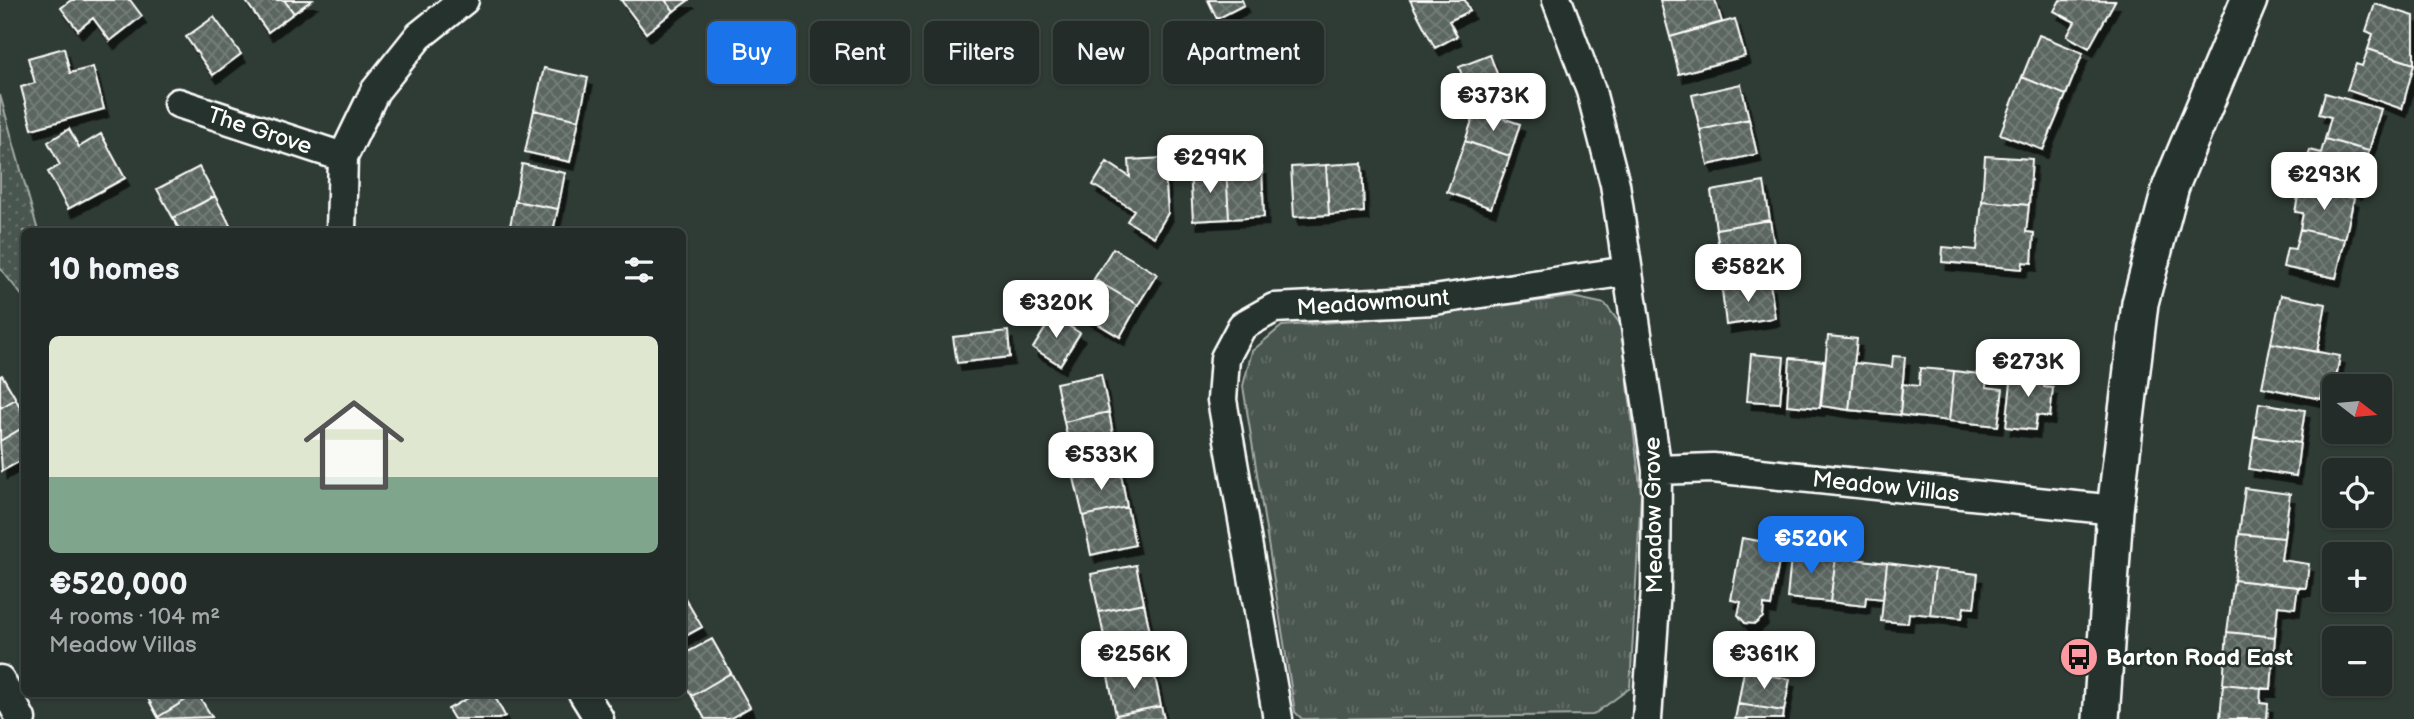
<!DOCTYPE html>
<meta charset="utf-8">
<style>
:root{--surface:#232c28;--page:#2b3430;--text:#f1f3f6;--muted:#a3a7a8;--line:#404845;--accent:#1a73e8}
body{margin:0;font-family:"Balsamiq Sans",sans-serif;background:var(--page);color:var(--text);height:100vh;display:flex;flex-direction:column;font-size:26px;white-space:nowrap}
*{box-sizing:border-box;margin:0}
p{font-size:23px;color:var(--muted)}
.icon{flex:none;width:38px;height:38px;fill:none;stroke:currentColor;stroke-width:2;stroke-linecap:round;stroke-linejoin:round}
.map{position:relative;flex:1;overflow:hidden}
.panel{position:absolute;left:21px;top:228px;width:665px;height:469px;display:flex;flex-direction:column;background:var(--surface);border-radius:10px;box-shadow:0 2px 5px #0004,0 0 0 2px var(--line)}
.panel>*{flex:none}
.guide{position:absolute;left:707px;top:21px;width:665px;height:63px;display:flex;gap:14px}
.needle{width:46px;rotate:106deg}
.buttons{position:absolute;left:2322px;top:374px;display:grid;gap:14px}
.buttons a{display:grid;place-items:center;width:70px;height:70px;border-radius:10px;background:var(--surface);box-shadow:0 2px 5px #0004,0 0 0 2px var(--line);font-size:35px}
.price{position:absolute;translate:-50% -60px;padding:0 16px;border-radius:14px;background:#fff;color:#222;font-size:23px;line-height:46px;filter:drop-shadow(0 2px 4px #0008)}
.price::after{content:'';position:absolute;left:50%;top:42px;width:21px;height:16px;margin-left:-10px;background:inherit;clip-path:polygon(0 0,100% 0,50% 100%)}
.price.current{background:var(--accent);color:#fff}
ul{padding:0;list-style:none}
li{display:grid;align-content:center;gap:14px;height:371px;padding:0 28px}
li+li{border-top:2px solid var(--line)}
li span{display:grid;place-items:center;height:217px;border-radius:10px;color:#555}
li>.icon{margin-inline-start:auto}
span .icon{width:126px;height:126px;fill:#fffc;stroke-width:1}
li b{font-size:30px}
h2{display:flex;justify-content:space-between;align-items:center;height:84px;padding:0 28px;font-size:30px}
.pill{padding:0 24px;border-radius:10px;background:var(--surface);box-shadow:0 2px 5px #0004,0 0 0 2px var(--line);font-size:24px;line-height:63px}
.pill.current{background:var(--accent);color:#fff}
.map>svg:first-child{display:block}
.grass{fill:url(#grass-tufts);stroke:#a4aaa7;stroke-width:2}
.park{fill:url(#park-dots);stroke:#a4aaa7;stroke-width:2}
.building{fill:url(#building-cross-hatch);stroke:#fff;stroke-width:2;filter:url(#shadow)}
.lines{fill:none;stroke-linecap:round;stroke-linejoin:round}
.minor-casing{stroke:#fff;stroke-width:33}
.tertiary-casing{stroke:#fff;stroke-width:40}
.minor{stroke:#26332d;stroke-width:28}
.tertiary{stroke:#26332d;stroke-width:35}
.labels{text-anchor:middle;stroke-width:5;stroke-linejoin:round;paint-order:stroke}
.street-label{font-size:23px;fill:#fff;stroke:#26332d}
.poi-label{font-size:23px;font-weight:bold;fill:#fff;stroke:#26332d;text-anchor:start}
</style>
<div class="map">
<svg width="2414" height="719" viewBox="0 0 2414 719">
<defs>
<pattern id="grass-tufts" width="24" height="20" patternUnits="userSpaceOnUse" patternTransform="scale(1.75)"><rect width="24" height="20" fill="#4a544f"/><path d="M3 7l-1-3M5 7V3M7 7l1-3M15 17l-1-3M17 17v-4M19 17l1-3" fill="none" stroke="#656e69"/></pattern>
<pattern id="park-dots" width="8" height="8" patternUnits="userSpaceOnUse" patternTransform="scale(1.75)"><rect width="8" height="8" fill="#4a544f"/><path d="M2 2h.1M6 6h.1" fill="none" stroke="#656e69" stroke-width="1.8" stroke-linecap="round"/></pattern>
<pattern id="building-cross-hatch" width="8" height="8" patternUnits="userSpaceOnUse" patternTransform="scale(1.75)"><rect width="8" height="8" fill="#5b6661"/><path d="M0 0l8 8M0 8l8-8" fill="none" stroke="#747d79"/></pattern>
<filter id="shadow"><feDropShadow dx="4.5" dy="8" stdDeviation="0" flood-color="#0009"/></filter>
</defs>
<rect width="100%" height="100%" fill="#2f3b35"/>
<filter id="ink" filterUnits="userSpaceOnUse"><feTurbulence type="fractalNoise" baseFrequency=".0143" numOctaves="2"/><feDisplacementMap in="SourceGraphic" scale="14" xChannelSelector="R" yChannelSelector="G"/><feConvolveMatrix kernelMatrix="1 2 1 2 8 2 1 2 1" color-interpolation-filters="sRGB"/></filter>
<g filter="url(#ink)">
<path class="grass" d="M1572,297L1605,304L1621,325L1641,494L1630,688L1593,715L1302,719L1295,712L1243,386L1252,351L1282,326L1429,315Z"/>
<path class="park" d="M0,95L38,231H24V298L0,268Z"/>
<path class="building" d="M71,0H130L142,16L110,41L93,18L78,30L61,8Z
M245,0H284L294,13L268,32Z
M284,0H312L294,13Z
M621,0H665L674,11L646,33Z
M665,0H689L674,11Z
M1208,0H1242L1244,5L1217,19Z
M1410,0H1465L1470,11L1449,21L1457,36L1435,48Z
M1660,0H1715L1722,22L1670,37Z
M2060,0L2115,1L2089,48L2067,36L2075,22L2054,11Z
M2375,4L2414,16V64L2368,49L2373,34L2366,31Z
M214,17L241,54L213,75L186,37Z
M1735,19L1745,56L1679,74L1670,37Z
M2039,35L2083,53L2066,95L2022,77Z
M64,48L70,73L93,67L104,109L32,129L21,87L35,83L28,58Z
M2368,49L2414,64L2402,109L2347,90L2356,64L2362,66Z
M1490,55L1499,79L1468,91L1459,67Z
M544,68L588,78L579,120L534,110Z
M2022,77L2066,95L2043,150L2000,134Z
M1741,84L1749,119L1700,130L1692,95Z
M2325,93L2381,109L2369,151L2325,139L2331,117L2319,114Z
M1476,109L1520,124L1510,156L1465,141Z
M534,110L579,120L570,162L525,152Z
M1749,119L1757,154L1708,165L1700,130Z
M69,129L79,147L101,134L125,178L68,209L48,172L60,165L48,142Z
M2325,139L2369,151L2357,191L2302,175L2310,150L2321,153Z
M1465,141L1510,156L1491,208L1447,192Z
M1985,156L2032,159L2029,205L1982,201Z
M1164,158L1168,213L1154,237L1127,221L1134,210L1093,185L1107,162L1130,177L1129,160Z
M1362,163L1364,212L1329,215L1326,165Z
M522,164L565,173L558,209L515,201Z
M1326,165L1329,215L1294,217L1291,167Z
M199,167L215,196L173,218L157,189Z
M1262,167L1264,217L1229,219L1226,168Z
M1226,168L1229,219L1193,221L1190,170Z
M1764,182L1770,220L1716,229L1711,191Z
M2300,187L2354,198L2345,239L2300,229L2303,213L2295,212Z
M215,196L230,225L219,231H180L173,218Z
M515,201L558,209L553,231H509Z
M1982,201L2029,205L2026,232L2034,233L2032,263L2023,262L2022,269L1942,262L1943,247L1977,250Z
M1770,220L1776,258L1722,267L1716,229Z
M2300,229L2345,239L2336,278L2283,267L2287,248L2295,249Z
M1113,248L1157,274L1138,305L1094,279Z
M1094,279L1138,305L1120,337L1075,310Z
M1770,283L1775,318L1726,325L1722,290Z
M2281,295L2326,304L2317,352L2271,343Z
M1053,316L1080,333L1060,365L1033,348Z
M1008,331L1010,357L957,363L953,337Z
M1828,336L1857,339L1849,410L1821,406Z
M2271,343L2340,356L2334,389L2324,387L2321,399L2262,387Z
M1751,354L1784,357L1780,403L1747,401Z
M1893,356L1905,357L1900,415L1849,410L1854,363L1892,367Z
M1790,358L1824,361L1820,408L1787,405Z
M2024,364L2040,366L2039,377L2045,378L2044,387L2053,388L2050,417L2037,415L2035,430L2006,427L2012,374L2023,376Z
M1920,368L1954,371L1949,421L1900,415L1902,384L1919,386Z
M1954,371L1987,375L1986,387L2003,389L1998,426L1949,421Z
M1101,374L1109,412L1064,422L1056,383Z
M2,375L16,399L0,408V376Z
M16,399L24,416V427L0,441V408Z
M2259,403L2305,410L2300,443L2254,436Z
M1109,412L1116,451L1072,460L1064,422Z
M24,427V459L2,471L0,441Z
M2254,436L2300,443L2296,476L2249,469Z
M1120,468L1127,507L1083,516L1074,478Z
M2245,488L2290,494L2284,538L2239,534Z
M1127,507L1135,545L1091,555L1083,516Z
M2239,534L2284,538L2281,560L2309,564L2306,588L2234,580Z
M1742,538L1782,545L1771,606L1764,605L1763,617L1755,624L1745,623L1738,615L1741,602L1731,600Z
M1792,547L1811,548V555L1836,557L1830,602L1787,598Z
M1836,557L1887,563L1883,599L1866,597L1865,606L1830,602Z
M1887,563L1935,569L1930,615L1909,613L1908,623L1881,621Z
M1136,565L1144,603L1099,612L1091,574Z
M1935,569L1978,574L1974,608L1964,607L1962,618L1930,615Z
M2234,580L2298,587L2295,608L2278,606L2275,637L2227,632Z
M682,593L702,627L682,638Z
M1144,603L1152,642L1107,651L1099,612Z
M2227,632L2275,637L2271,689L2223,684Z
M712,639L731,673L692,696L682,680V655Z
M1153,667L1161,706L1116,715L1108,676Z
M1744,671L1790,679L1784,711L1738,704Z
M731,673L750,707L729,719H705L692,696Z
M2223,684L2261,688L2260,703L2268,704L2267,719H2220Z
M145,693H197L158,717Z
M197,693L212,717L159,719L158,717Z
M477,693H493L505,716L499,719H454L448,709Z
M1738,704L1784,711L1783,719H1735Z
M1161,706L1164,719H1117L1116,715Z"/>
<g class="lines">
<defs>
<path id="minor" d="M1557,0L1591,91L1615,184L1657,470L1656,589L1647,719
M178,103L343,157
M341,231L343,157L375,91L419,36L464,0
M1657,470L1713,468L2115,510
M0,680L21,719
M583,693L599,719
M1278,719L1222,400L1225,358L1242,326L1274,308L1434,300L1628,271"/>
<path id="tertiary" d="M2101,719L2115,510L2140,303L2171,186L2249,0"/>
</defs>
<use href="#minor" class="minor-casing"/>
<use href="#tertiary" class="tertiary-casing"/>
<use href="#minor" class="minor"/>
<use href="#tertiary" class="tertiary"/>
</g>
</g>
<defs>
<symbol id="bus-disc" viewBox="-11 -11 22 22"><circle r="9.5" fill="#ff9aa2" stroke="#26332d"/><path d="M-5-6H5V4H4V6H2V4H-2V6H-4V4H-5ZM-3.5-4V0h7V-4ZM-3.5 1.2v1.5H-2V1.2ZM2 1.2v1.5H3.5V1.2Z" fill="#111"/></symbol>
</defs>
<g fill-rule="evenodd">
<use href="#bus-disc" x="2057" y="635" width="44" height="44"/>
</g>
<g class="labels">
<g class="street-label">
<text transform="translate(260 130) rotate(18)" y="8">The Grove</text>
<text transform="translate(1373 302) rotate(-4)" y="8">Meadowmount</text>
<text transform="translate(1886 486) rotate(6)" y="8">Meadow Villas</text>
<text transform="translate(1653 515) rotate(-91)" y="8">Meadow Grove</text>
</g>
<g class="poi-label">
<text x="2106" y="665">Barton Road East</text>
</g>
</g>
</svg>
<div class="buttons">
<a><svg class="needle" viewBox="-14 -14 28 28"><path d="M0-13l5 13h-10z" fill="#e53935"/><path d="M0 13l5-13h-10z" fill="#a3a7a8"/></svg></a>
<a><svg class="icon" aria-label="locate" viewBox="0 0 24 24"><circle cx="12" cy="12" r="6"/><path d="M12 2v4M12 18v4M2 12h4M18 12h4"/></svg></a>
<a>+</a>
<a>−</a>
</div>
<b class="price" style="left:1493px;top:133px">€373K</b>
<b class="price" style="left:1210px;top:195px">€299K</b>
<b class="price" style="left:2324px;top:212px">€293K</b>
<b class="price" style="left:1748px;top:304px">€582K</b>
<b class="price" style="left:1056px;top:340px">€320K</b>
<b class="price" style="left:2028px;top:399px">€273K</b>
<b class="price" style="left:1101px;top:492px">€533K</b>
<b class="price current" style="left:1811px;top:576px">€520K</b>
<b class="price" style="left:1134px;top:691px">€256K</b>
<b class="price" style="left:1764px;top:691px">€361K</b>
<div class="guide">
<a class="pill current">Buy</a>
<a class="pill">Rent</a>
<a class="pill">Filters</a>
<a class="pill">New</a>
<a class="pill">Apartment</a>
</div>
<section class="panel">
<h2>10 homes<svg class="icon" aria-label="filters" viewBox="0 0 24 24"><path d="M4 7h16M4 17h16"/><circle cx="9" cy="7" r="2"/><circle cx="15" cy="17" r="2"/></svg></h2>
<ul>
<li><span style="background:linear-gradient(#dfe7d0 65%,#7fa58c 0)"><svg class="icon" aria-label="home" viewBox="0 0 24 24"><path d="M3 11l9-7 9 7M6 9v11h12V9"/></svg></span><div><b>€520,000</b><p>4 rooms · 104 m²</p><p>Meadow Villas</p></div></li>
</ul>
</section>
</div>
